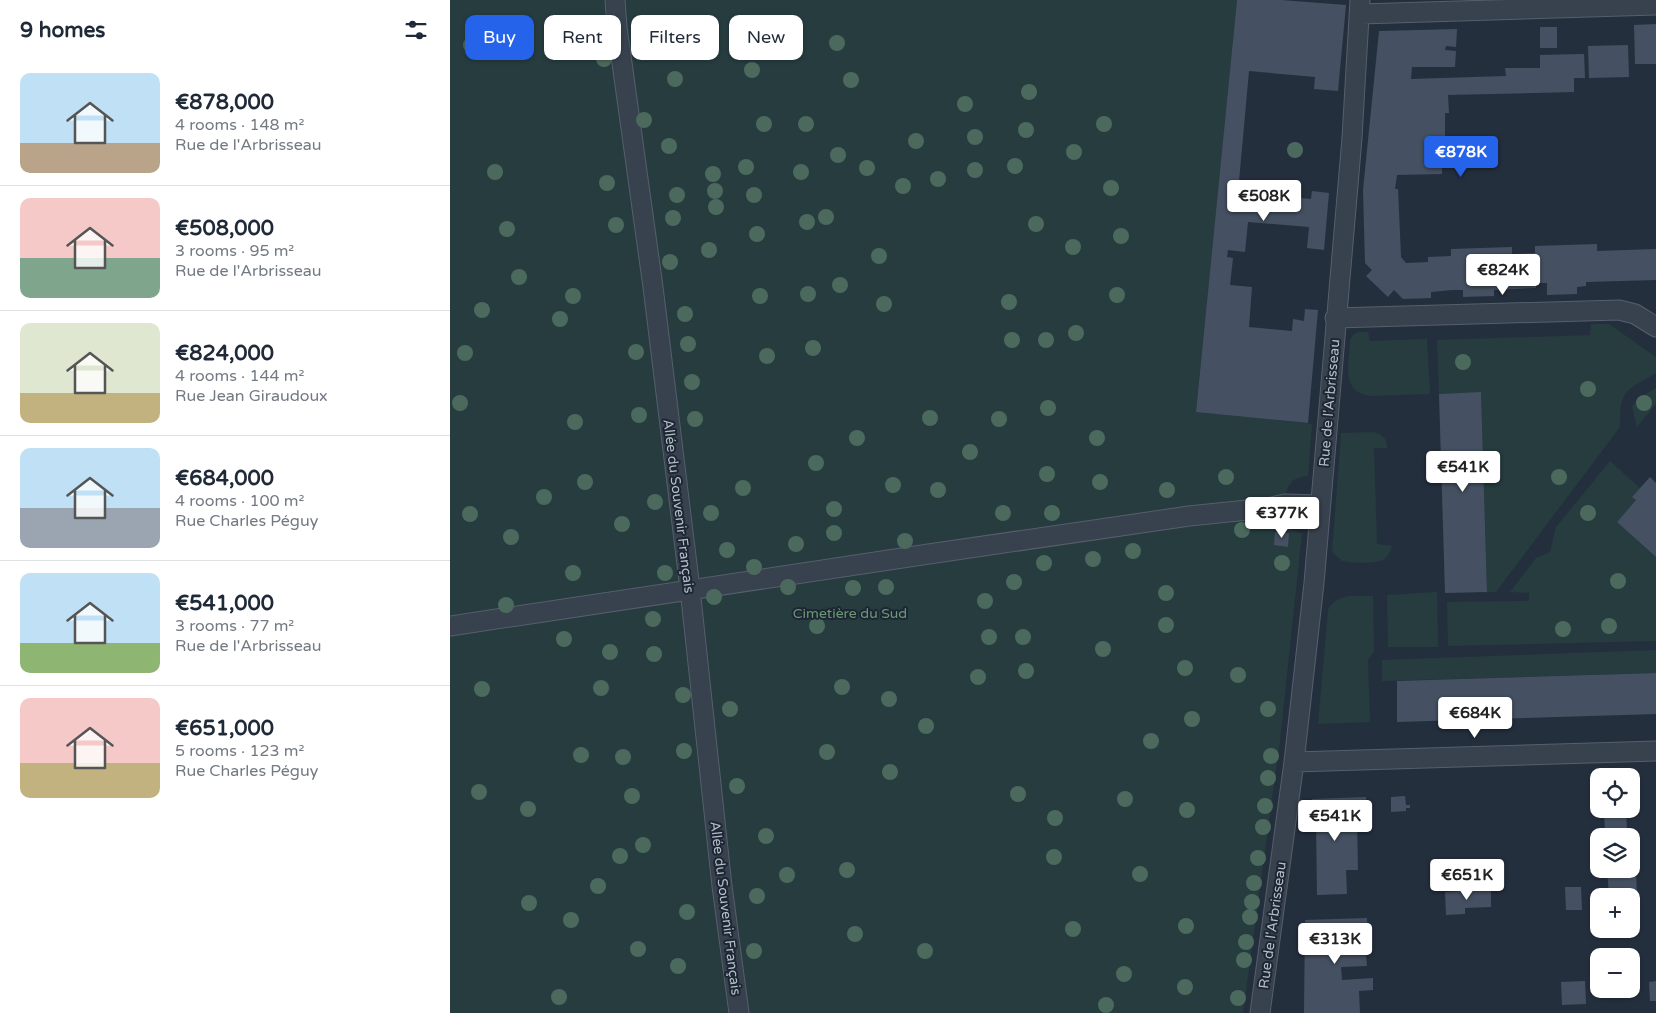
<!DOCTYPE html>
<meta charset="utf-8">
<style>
:root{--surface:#fff;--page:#f6f6f7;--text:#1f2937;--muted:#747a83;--line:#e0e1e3;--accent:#2563eb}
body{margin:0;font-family:"Varela Round",sans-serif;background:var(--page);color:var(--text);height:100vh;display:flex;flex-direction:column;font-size:19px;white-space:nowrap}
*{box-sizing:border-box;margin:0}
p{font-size:16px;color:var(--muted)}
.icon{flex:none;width:28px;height:28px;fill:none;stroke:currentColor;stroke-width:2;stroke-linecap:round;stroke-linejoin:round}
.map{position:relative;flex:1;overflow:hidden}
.drawer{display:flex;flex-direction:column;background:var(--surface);width:450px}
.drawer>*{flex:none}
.top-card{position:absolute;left:15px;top:15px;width:475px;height:45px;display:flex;gap:10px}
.fabs{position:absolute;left:1140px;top:768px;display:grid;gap:10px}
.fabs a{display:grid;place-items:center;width:50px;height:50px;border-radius:10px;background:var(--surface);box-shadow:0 1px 4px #0004;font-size:25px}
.price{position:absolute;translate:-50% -42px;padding:0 11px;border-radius:5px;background:#fff;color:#222;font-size:16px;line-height:32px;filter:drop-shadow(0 1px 2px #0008)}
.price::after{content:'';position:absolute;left:50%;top:30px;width:15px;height:11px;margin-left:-8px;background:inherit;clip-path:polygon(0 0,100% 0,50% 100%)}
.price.active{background:var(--accent);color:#fff}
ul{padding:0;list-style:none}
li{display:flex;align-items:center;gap:15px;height:125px;padding:0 20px}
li+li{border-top:1px solid var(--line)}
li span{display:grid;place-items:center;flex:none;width:140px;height:100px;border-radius:10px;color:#555}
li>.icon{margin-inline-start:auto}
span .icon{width:60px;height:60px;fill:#fffc;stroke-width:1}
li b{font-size:21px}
h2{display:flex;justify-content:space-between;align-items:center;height:60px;padding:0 20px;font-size:21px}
.chip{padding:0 18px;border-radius:10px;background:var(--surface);box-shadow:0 1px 4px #0004;font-size:18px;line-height:45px}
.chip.active{background:var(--accent);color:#fff}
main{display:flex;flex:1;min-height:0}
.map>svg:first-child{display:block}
.green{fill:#263c3f}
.building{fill:#455162}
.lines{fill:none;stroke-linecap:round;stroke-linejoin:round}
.street-casing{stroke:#565f6c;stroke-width:21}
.street{stroke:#38414e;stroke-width:19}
.tree{fill:#4b6a5d}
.labels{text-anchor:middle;stroke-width:4;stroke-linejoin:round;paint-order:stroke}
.street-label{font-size:14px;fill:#b4bcc9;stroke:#1d2633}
.park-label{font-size:14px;fill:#6b9a76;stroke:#1d2633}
</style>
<main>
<section class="drawer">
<h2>9 homes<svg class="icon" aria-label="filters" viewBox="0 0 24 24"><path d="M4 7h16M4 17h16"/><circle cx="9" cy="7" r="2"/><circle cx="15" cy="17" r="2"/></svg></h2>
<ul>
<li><span style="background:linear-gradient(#bfe0f5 70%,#b9a48a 0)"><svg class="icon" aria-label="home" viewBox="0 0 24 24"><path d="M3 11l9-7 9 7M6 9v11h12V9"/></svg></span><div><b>€878,000</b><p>4 rooms · 148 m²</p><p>Rue de l'Arbrisseau</p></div></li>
<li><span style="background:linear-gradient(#f6c9c9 60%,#7fa58c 0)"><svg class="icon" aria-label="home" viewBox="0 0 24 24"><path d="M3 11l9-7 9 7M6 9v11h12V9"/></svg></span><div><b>€508,000</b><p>3 rooms · 95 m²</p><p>Rue de l'Arbrisseau</p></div></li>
<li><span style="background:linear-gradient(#dfe7d0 70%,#c2b280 0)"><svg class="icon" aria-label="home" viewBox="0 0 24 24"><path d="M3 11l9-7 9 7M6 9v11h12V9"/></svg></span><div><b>€824,000</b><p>4 rooms · 144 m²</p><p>Rue Jean Giraudoux</p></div></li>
<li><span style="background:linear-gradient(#bfe0f5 60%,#9aa5b1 0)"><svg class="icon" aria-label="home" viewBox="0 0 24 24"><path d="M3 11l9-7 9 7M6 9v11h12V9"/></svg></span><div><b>€684,000</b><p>4 rooms · 100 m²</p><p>Rue Charles Péguy</p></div></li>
<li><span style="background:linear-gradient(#bfe0f5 70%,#8fb573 0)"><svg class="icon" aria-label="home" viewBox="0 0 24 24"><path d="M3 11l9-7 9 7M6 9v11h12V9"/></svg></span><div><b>€541,000</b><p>3 rooms · 77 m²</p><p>Rue de l'Arbrisseau</p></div></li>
<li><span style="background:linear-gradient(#f6c9c9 65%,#c2b280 0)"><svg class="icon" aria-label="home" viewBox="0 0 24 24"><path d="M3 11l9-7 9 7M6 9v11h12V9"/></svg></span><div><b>€651,000</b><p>5 rooms · 123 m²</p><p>Rue Charles Péguy</p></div></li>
</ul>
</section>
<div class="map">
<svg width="1206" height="1013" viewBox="0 0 1206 1013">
<rect width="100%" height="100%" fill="#242f3e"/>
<path class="green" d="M0,0H787L746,411L862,424L858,476C851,477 844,478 840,484C834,491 832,520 837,527C841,531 847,532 852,533L830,741L793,1013H0Z
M1141,324H1159L1206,357V373C1175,392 1170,388 1170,427L1046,592H1037L1031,393L989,394L987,340L1140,335Z
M908,332H918L920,341L977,339L980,394L922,396C890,394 899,364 900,340L903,335Z
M1206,388V404L1187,427L1182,407L1187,399Z
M924,432C933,435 937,438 937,448H924L927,544L942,546C940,551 939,556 934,559C928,564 898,564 891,560C888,558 885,554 882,552L891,433Z
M1160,461L1190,488L1183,497L1186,500L1167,522L1206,557V641L998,646L997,602L1079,601V593L1060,592L1086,558L1100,552L1106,527Z
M987,592L988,647H938L937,595Z
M899,596H923L924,651L918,660L920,722L868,724L878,610C882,601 890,598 899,596Z
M1206,650V673L932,681V660Z"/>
<path class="building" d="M787,0H831L896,5L888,91L864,89L865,77L799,71L788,192H782V200L826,204L827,196L861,199L862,191L879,193L874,250L857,248L859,227L798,222L795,252L778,250L777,257L783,258L780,285L802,287L799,327L842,331L843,319L854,321L855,309L868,310L858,423L746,412Z
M1206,24V64H1185L1184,25Z
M1090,27H1107V48H1090Z
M1007,29L1006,47L996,46L995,50L1006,51L1005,67H962L961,79L1056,76L1055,68H1090V55L1134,54L1135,78H1124V92L998,95L999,113H995V144H998V154H980V165H992V174L947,175L945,189H948L951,257L956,263L978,262V257L1001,256V249L1062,247V254L1085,253V246L1147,244V251L1206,249V280L1136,282V286L1127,287V294L1097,295V283H1086V288L1044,290V296L1013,297V290H1002L981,292V298L953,299L944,290L938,297L916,276L922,270L915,263L913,190L929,31Z
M1178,45L1179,77L1139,78L1138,46Z
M1031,392L1037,592L995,593L989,394Z
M1200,477L1206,483V557L1167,522L1186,500L1182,497Z
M825,532L839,533L838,547L824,545Z
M1206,673V714L947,722V681Z
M955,796L956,805H960V808H956V811L941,812V797Z
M916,797V804L904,805L905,819H907L908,870H896L897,894L867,895L866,820L859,821L862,799Z
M1154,809H1176L1177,829H1184L1187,895L1159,896L1157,869H1181V836H1155Z
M1115,887H1131L1132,910H1116Z
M1041,889V907L1015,908V914L996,915L995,892Z
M917,918L918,942H921L922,953L916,954L917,966L891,967L892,980L923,978V990L909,991L910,1013H854L855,920Z
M1135,981L1136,1004L1112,1005L1111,982Z
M1206,981V1001H1200L1199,982Z"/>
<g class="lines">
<defs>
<path id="street" d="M165,0L167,27L203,287L240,589L272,886L289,1013
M910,14L1206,5
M885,318L1169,310L1185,314L1206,327
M0,626L472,555L739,516L817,508L835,504L870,505
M844,762L1206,751
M810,1013L844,762L864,583L902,138L910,0"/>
</defs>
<use href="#street" class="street-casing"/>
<use href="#street" class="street"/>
</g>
<g class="tree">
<circle cx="387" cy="43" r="8"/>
<circle cx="21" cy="45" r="8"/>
<circle cx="154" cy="59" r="8"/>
<circle cx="302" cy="70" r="8"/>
<circle cx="225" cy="79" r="8"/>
<circle cx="401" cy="80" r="8"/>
<circle cx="579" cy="92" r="8"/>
<circle cx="515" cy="104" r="8"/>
<circle cx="194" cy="120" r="8"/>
<circle cx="314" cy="124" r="8"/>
<circle cx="356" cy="124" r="8"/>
<circle cx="654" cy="124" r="8"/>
<circle cx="576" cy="130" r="8"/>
<circle cx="525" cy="137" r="8"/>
<circle cx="466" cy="141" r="8"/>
<circle cx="219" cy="146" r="8"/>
<circle cx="845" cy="150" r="8"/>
<circle cx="624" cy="152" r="8"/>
<circle cx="388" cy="155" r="8"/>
<circle cx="565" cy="166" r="8"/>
<circle cx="296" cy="167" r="8"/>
<circle cx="417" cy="168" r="8"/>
<circle cx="525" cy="170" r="8"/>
<circle cx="45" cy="172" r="8"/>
<circle cx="351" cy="172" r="8"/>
<circle cx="263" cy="174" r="8"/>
<circle cx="488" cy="179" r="8"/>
<circle cx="157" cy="183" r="8"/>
<circle cx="453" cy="186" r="8"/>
<circle cx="661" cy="188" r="8"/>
<circle cx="265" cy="191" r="8"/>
<circle cx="227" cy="195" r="8"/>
<circle cx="304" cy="195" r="8"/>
<circle cx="266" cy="207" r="8"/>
<circle cx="376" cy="217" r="8"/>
<circle cx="223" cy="218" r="8"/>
<circle cx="357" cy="222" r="8"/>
<circle cx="586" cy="224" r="8"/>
<circle cx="166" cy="225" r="8"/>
<circle cx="57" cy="229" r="8"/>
<circle cx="307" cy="234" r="8"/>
<circle cx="671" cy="236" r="8"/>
<circle cx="623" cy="247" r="8"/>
<circle cx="259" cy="250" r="8"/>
<circle cx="429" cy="256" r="8"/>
<circle cx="220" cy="262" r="8"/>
<circle cx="69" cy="277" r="8"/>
<circle cx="390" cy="285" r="8"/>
<circle cx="358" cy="294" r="8"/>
<circle cx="667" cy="295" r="8"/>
<circle cx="123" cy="296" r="8"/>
<circle cx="310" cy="296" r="8"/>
<circle cx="559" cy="302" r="8"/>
<circle cx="434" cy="304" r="8"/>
<circle cx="32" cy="310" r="8"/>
<circle cx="235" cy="314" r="8"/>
<circle cx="110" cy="319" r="8"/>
<circle cx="626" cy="333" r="8"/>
<circle cx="562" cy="340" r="8"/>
<circle cx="596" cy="340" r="8"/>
<circle cx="238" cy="344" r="8"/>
<circle cx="363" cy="348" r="8"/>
<circle cx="186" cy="352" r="8"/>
<circle cx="15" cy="353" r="8"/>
<circle cx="317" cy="356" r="8"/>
<circle cx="1013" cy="362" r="8"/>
<circle cx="242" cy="382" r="8"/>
<circle cx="1138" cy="389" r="8"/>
<circle cx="10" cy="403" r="8"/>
<circle cx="1194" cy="403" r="8"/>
<circle cx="598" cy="408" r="8"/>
<circle cx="189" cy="415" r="8"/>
<circle cx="480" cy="418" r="8"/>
<circle cx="245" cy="419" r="8"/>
<circle cx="549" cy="419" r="8"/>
<circle cx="125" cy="422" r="8"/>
<circle cx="407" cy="438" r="8"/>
<circle cx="647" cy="438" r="8"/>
<circle cx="520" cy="452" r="8"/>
<circle cx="366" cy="463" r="8"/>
<circle cx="597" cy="474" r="8"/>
<circle cx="776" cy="477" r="8"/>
<circle cx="1109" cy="477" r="8"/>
<circle cx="135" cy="482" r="8"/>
<circle cx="650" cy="482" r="8"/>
<circle cx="443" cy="485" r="8"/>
<circle cx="293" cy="488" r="8"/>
<circle cx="488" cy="490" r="8"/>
<circle cx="717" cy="490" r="8"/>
<circle cx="94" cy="497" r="8"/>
<circle cx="205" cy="502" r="8"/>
<circle cx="384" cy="509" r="8"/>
<circle cx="261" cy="513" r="8"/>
<circle cx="553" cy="513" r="8"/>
<circle cx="602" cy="513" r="8"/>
<circle cx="1138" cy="513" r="8"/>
<circle cx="20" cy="514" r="8"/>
<circle cx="172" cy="524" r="8"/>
<circle cx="792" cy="530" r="8"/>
<circle cx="384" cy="533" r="8"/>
<circle cx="61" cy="537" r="8"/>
<circle cx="455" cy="541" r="8"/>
<circle cx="346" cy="544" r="8"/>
<circle cx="277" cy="550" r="8"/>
<circle cx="683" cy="551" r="8"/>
<circle cx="643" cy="559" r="8"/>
<circle cx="594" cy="563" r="8"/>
<circle cx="832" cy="563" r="8"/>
<circle cx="304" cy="567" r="8"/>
<circle cx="123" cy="573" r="8"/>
<circle cx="215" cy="573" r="8"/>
<circle cx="1168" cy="581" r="8"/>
<circle cx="564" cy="582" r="8"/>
<circle cx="338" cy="587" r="8"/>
<circle cx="436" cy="587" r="8"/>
<circle cx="403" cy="588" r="8"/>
<circle cx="716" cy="593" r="8"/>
<circle cx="264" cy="597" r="8"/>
<circle cx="535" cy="601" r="8"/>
<circle cx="56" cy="605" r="8"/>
<circle cx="203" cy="619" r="8"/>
<circle cx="716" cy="625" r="8"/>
<circle cx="367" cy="626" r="8"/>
<circle cx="1159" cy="626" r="8"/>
<circle cx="1113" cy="629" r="8"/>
<circle cx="539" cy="637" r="8"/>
<circle cx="573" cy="637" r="8"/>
<circle cx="114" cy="639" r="8"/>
<circle cx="653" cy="649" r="8"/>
<circle cx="160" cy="652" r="8"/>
<circle cx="204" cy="654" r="8"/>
<circle cx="735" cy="668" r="8"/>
<circle cx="576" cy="671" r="8"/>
<circle cx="788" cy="675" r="8"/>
<circle cx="528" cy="677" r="8"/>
<circle cx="392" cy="687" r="8"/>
<circle cx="151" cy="688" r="8"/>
<circle cx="32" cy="689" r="8"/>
<circle cx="233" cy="695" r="8"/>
<circle cx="439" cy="699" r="8"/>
<circle cx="280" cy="709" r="8"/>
<circle cx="818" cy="709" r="8"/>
<circle cx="742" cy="719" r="8"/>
<circle cx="476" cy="726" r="8"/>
<circle cx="701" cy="741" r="8"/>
<circle cx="234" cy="751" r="8"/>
<circle cx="377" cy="752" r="8"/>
<circle cx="131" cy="755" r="8"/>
<circle cx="821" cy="756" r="8"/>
<circle cx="173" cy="757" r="8"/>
<circle cx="440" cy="772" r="8"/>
<circle cx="818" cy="778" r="8"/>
<circle cx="287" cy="786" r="8"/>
<circle cx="29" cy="792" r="8"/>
<circle cx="568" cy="794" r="8"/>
<circle cx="182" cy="796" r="8"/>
<circle cx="675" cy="799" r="8"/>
<circle cx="815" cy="806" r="8"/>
<circle cx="78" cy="809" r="8"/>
<circle cx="737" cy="810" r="8"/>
<circle cx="605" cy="818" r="8"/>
<circle cx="813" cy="827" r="8"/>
<circle cx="316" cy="836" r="8"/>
<circle cx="193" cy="845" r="8"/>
<circle cx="170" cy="856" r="8"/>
<circle cx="604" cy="857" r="8"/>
<circle cx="808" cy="858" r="8"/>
<circle cx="397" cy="870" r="8"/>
<circle cx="690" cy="874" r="8"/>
<circle cx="337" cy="875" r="8"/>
<circle cx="804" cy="883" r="8"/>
<circle cx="148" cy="886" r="8"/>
<circle cx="307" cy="896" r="8"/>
<circle cx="802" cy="902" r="8"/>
<circle cx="79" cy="903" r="8"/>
<circle cx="237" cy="912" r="8"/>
<circle cx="800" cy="917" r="8"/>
<circle cx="121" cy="920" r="8"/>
<circle cx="736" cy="926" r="8"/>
<circle cx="623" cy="929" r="8"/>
<circle cx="405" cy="934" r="8"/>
<circle cx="796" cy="942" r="8"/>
<circle cx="188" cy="949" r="8"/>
<circle cx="304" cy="951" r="8"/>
<circle cx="475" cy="951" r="8"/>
<circle cx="794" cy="960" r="8"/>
<circle cx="228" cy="966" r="8"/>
<circle cx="674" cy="974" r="8"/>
<circle cx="735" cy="987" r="8"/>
<circle cx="109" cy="997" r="8"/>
<circle cx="788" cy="998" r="8"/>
<circle cx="656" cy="1005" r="8"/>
</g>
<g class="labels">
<g class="street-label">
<text transform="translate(879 403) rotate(-85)" y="5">Rue de l'Arbrisseau</text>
<text transform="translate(229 506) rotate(83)" y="5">Allée du Souvenir Français</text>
<text transform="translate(276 908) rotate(83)" y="5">Allée du Souvenir Français</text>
<text transform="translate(822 925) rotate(-82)" y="5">Rue de l'Arbrisseau</text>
</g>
<g class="park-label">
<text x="400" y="618">Cimetière du Sud</text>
</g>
</g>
</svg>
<div class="fabs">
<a><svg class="icon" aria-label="locate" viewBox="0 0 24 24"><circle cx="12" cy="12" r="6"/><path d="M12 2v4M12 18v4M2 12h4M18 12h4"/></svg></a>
<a><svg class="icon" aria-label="layers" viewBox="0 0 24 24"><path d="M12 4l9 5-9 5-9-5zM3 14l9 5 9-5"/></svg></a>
<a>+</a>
<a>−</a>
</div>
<b class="price active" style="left:1011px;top:178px">€878K</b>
<b class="price" style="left:814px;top:222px">€508K</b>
<b class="price" style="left:1053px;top:296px">€824K</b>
<b class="price" style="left:1013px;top:493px">€541K</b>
<b class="price" style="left:832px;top:539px">€377K</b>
<b class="price" style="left:1025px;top:739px">€684K</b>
<b class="price" style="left:885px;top:842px">€541K</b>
<b class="price" style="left:1017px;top:901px">€651K</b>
<b class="price" style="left:885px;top:965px">€313K</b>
<div class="top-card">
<a class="chip active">Buy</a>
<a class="chip">Rent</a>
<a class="chip">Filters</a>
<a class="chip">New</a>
</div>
</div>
</main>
